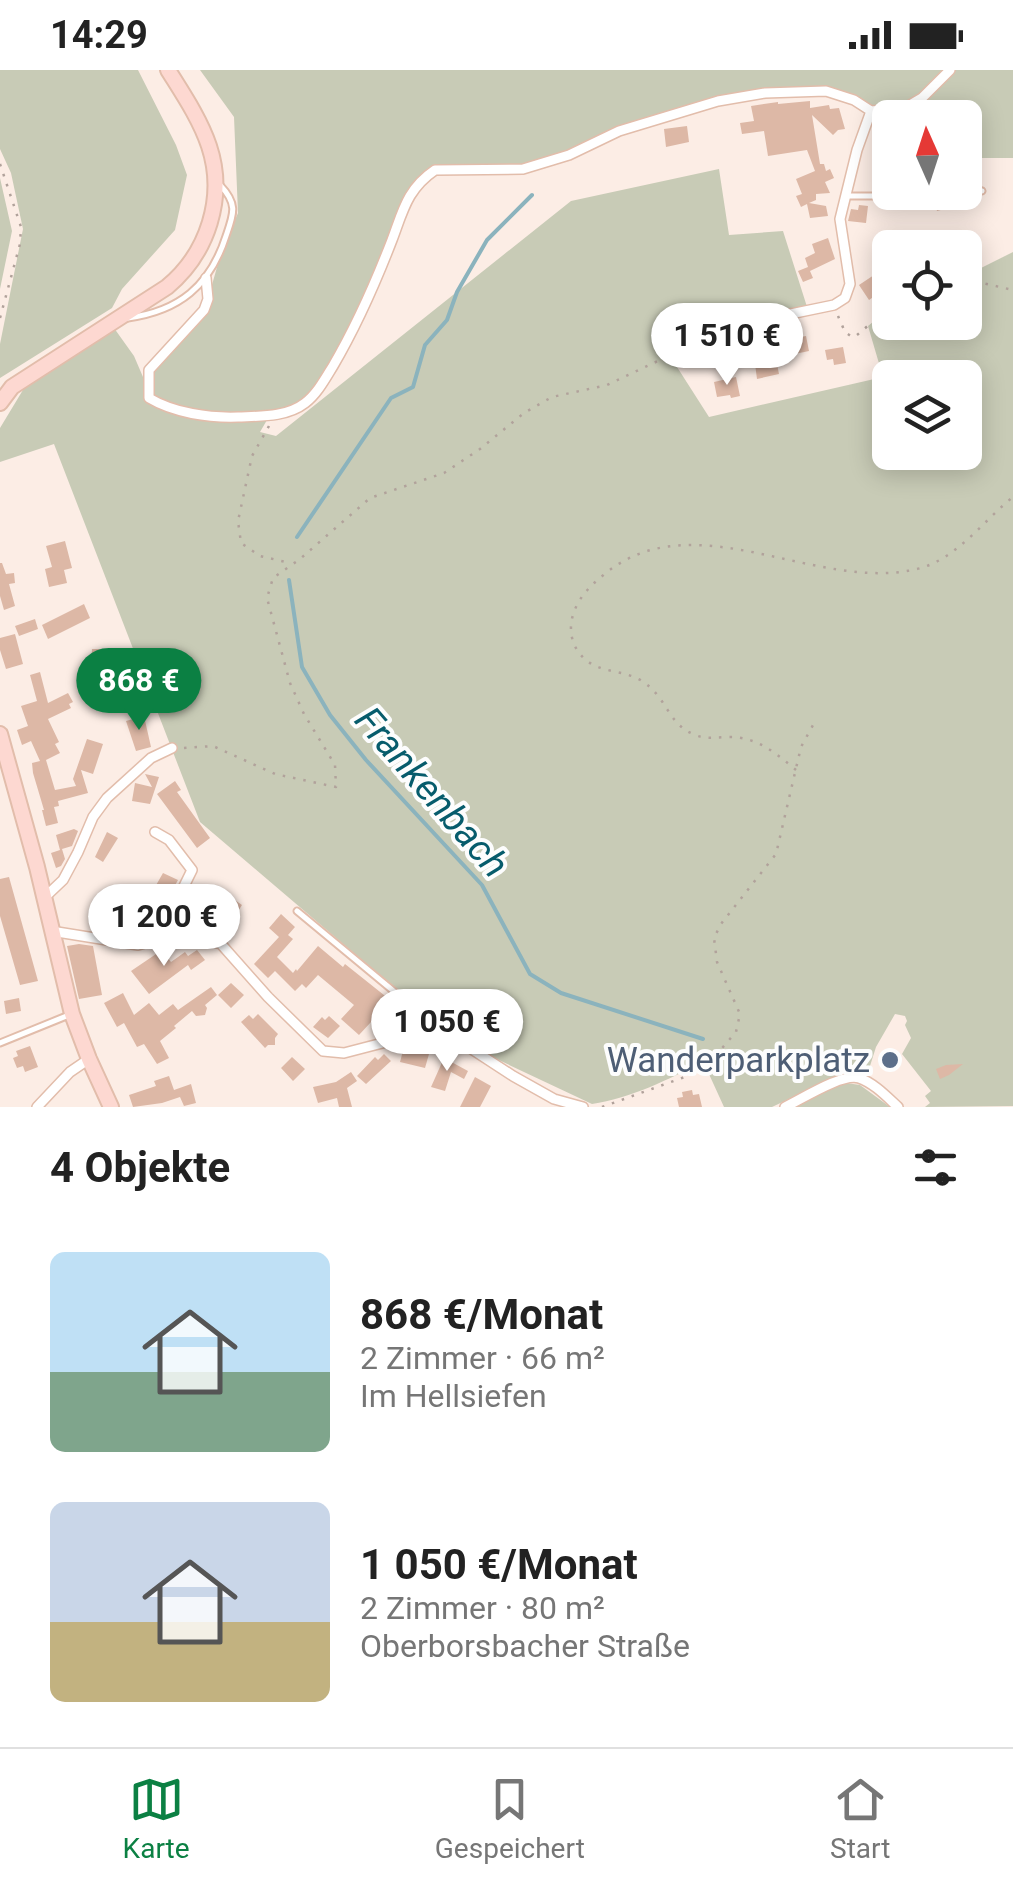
<!DOCTYPE html>
<html lang="de">
<meta charset="utf-8">
<style>
:root{--surface:#fff;--page:#f2f2f2;--text:#222;--muted:#767676;--line:#e0e0e0;--accent:#0b8043}
body{margin:0;font-family:Roboto,sans-serif;background:var(--page);color:var(--text);height:100vh;display:flex;flex-direction:column;font-size:38px;white-space:nowrap}
*{box-sizing:border-box;margin:0}
p{font-size:32px;color:var(--muted)}
.icon{flex:none;width:55px;height:55px;fill:none;stroke:currentColor;stroke-width:2;stroke-linecap:round;stroke-linejoin:round}
.map{position:relative;height:1037px;overflow:hidden}
.details{display:flex;flex-direction:column;background:var(--surface);flex:1}
.details>*{flex:none}
.needle{width:65px;rotate:357deg}
.fabs{position:absolute;left:872px;top:30px;display:grid;gap:20px}
.fabs a{display:grid;place-items:center;width:110px;height:110px;border-radius:15px;background:var(--surface);box-shadow:0 5px 25px #0003;font-size:50px}
.price{position:absolute;translate:-50% -85px;padding:0 22px;border-radius:35px;background:#fff;color:#222;font-size:32px;line-height:65px;filter:drop-shadow(0 2px 5px #0008)}
.price::after{content:'';position:absolute;left:50%;top:60px;width:30px;height:22px;margin-left:-15px;background:inherit;clip-path:polygon(0 0,100% 0,50% 100%)}
.price.active{background:var(--accent);color:#fff}
ul{padding:0;list-style:none}
li{display:flex;align-items:center;gap:30px;height:250px;padding:0 50px}
li span{display:grid;place-items:center;flex:none;width:280px;height:200px;border-radius:15px;color:#555}
li>.icon{margin-inline-start:auto}
span .icon{width:120px;height:120px;fill:#fffc;stroke-width:1}
li b{font-size:42px}
h2{display:flex;justify-content:space-between;align-items:center;height:120px;padding:0 50px;font-size:42px}
.status{display:flex;justify-content:space-between;align-items:center;height:70px;padding:0 50px;background:var(--surface);direction:ltr}
.status svg{height:28px;fill:currentColor}
.menu{display:flex;justify-content:space-around;align-items:center;height:140px;border-top:2px solid var(--line);background:var(--surface);font-size:28px;color:var(--muted)}
.menu a{display:grid;justify-items:center;gap:5px}
.menu .active{color:var(--accent)}
.map>svg:first-child{display:block}
.green{fill:#c8cbb6;fill-rule:evenodd}
.lines{fill:none;stroke-linecap:round;stroke-linejoin:round}
.stream{stroke:#8bb3bd;stroke-width:4}
.building{fill:#ddb8a6}
.service-casing{stroke:#e2bdab;stroke-width:9}
.minor-casing{stroke:#e2bdab;stroke-width:12}
.secondary-casing{stroke:#e2bdab;stroke-width:18}
.path{stroke:#b1a29b;stroke-width:2.5;stroke-dasharray:2.5 8;stroke-linecap:butt}
.service{stroke:#fff;stroke-width:5}
.minor{stroke:#fff;stroke-width:9}
.secondary{stroke:#fdd8d1;stroke-width:14}
.service-dot{fill:#5c6f8a;stroke:#fdfdfd;stroke-width:4}
.labels{text-anchor:middle;stroke-width:8;stroke-linejoin:round;paint-order:stroke}
.service-label{font-size:35px;fill:#4e5e75;stroke:#fdfdfd;text-anchor:end}
.water-label{font-size:38px;font-style:italic;fill:#075c6c;stroke:#fdfdfd}
</style>
<div class="status"><b>14:29</b><svg viewBox="0 0 49 12"><path d="M0 12V9h3v3zM5 12V6h3v6zM10 12V3h3v9zM15 12V0h3v12zM26 1h20v11H26zM47 4h2v5h-2z"/></svg></div>
<div class="map">
<svg width="1013" height="1037" viewBox="0 0 1013 1037">
<rect width="100%" height="100%" fill="#fcede5"/>
<path class="green" d="M0,0H138L176,75L187,105L175,160L122,219L112,238L0,308V274L23,159L11,103L0,79Z
M200,0H951L907,37L886,41L827,17L765,22L676,42L523,97L466,94L422,107L375,214L319,318L289,341L229,347L160,335L148,314L149,300L208,229L221,183L238,143L234,47Z
M955,0H1013V88H965V48H890V53L885,44C917,39 934,25 955,0Z
M719,99L729,165L783,161L808,240L733,256L670,286L709,347L883,307L868,256L890,238V252H965V206L1013,182V1036L925,1037L930,1033L925,1026L931,1021L902,984L911,968L905,955L907,951L905,946L895,944L876,977L870,996L863,1004L844,1003L772,1037H724L703,991C669,1010 630,1028 592,1034L469,976L437,954L200,752L54,374L0,392V358L29,310L114,258L134,286L155,335L220,352L267,350L260,362L276,366L571,131ZM890,308H965V382H890Z
M0,108L12,161L0,219Z
M846,1013L860,1015L890,1037H795L829,1019Z"/>
<g class="lines">
<path class="stream" d="M297,467L391,328L413,317L425,275L447,250L457,222L487,170L532,125
M289,510L302,597L330,645L366,690L482,815L530,904L561,923L703,969"/>
</g>
<path class="building" d="M810,31V38L829,35L830,39L839,38L845,59L838,60L833,65L812,45L820,94H824L826,101L830,99L834,108L825,112L830,123L816,124V130L809,133L826,136L828,146L810,148L807,134L801,137L796,126L802,124L796,109L815,101L807,80L768,86L764,61L742,64L740,53L754,51L751,36L778,32V34Z
M687,56L689,72L666,77L664,59Z
M953,122H960L963,134L937,141L933,126Z
M859,135L868,136L866,153L848,151L851,139L858,140Z
M828,168L835,189L810,201L813,208L803,212L798,201L808,197L805,188L815,183L812,174Z
M874,205L885,219L869,230L859,215Z
M806,266L809,281L785,286L790,278L789,269Z
M843,277L846,293L834,295L833,289L827,290L825,280Z
M776,289L779,304L757,309L755,294Z
M736,307L740,326L731,328L730,325L717,327L714,312Z
M65,471L72,498L64,500L67,513L49,517L45,499L52,497L46,476Z
M0,493H2L6,504L14,503L15,513L9,514L15,536L4,540L0,526Z
M84,534L90,548L48,569L42,555Z
M35,549L38,559L19,566L15,556Z
M15,564L23,594L6,599L0,580V568Z
M92,579H109V595L91,596Z
M40,602L48,633L68,623L73,632L69,634L71,638L48,649L59,672L55,674L60,683L46,690L55,720L76,716L73,709L87,669L103,674L93,704L81,700L88,723L58,731L59,736L54,737L58,753L46,756L42,740H44L33,703L32,693L40,691L31,671L22,675L17,660L28,656L21,636L37,631L30,605Z
M144,646L151,677L136,681L126,651Z
M145,704L159,707L150,734L132,731L135,713L152,717Z
M175,711L181,720L177,722L210,768L197,778L157,724Z
M74,759L78,761L72,776L62,779L65,789L61,796L56,798L51,783L60,780L56,765Z
M107,762L118,768L103,792L95,787Z
M163,803L178,810L167,830L154,824L157,818L155,817Z
M9,807L38,911L20,915L0,846V809Z
M229,826L242,835L233,849L218,842Z
M101,829L109,832L108,835L139,846L135,856L126,853L120,862L92,853Z
M281,844L295,857L288,865L293,869L277,887L293,903L296,899L297,901L318,876L343,897L345,894L409,945L402,954L383,939L359,965L341,949L354,935L318,905L306,918L302,914L295,921L275,901L268,908L254,894L279,867L269,858Z
M79,874L93,876L102,925L79,929L67,876Z
M162,880L171,892L185,882L188,886L197,880L205,890L191,900L188,895L149,924L131,901Z
M231,913L244,925L231,938L218,925Z
M211,917L217,925L205,935L207,938L205,945L196,946L192,941L174,956L176,958L160,971L169,988L157,994L144,974L137,977L124,953L117,957L104,933L123,923L134,945L149,933L159,945L173,934L178,940Z
M19,928L21,941L6,944L4,931Z
M258,944L278,964L275,968V975H268L265,978L241,952L249,945L253,949Z
M329,946L340,956L328,968L313,957L322,947L325,950Z
M30,976L38,997L25,1002L23,996L17,998L13,988L18,986L16,981Z
M404,977L429,984L425,998L400,992Z
M384,984L391,991L366,1014L357,1006L375,987L378,990Z
M292,987L305,999L293,1011L281,998Z
M444,988L468,1001L464,1009L451,1002L445,1021L431,1017Z
M963,994L949,1005L940,1009L936,999L946,995Z
M351,1002L357,1011L347,1018L352,1037H339L337,1028L318,1033L313,1017L336,1012Z
M169,1006L174,1020L191,1014L196,1033L184,1036L180,1027L162,1033L133,1037L129,1025L156,1016L154,1011Z
M475,1007L491,1016L480,1037H460Z
M692,1020L693,1025L699,1024L702,1037H679L677,1028L683,1027L682,1022Z"/>
<g class="lines">
<defs>
<path id="service" d="M965,117L982,121
M846,126H882L903,122
M128,248C179,241 210,216 226,166C234,143 238,134 220,115
M297,841L426,948L433,961
M0,973L69,945"/>
<path id="minor" d="M206,208L208,229L204,240L149,300V328C174,343 209,348 238,347C261,346 287,347 305,333C317,324 325,309 333,296C357,255 375,214 392,170C403,141 407,119 435,100L523,99L569,85L619,61L718,31L765,23L826,21L854,30L871,41L905,38L922,28L950,0
M668,286L733,256L834,235L845,228L850,214L840,149L857,80L871,41
M155,762L169,770L192,800L158,869
M44,828L63,810L78,782L93,747L107,728L151,688L172,678
M51,861L138,875L158,869L196,867L221,874L268,927L323,981L344,983L421,963H435L470,978L513,1006L554,1029L583,1037
M37,1037L70,1002L89,989
M785,1037C802,1029 842,1003 859,1008C874,1013 887,1027 898,1037"/>
<path id="secondary" d="M0,333L12,317L167,217C208,183 226,127 209,76C200,49 183,24 168,0
M0,664L37,797L72,944L89,989L111,1037"/>
</defs>
<use href="#service" class="service-casing"/>
<use href="#minor" class="minor-casing"/>
<use href="#secondary" class="secondary-casing"/>
<path class="path" d="M0,94L21,157L20,174L0,248
M965,209L1013,220
M838,246L845,262L852,267L857,265L890,237
M269,356L252,386L238,451L241,473L260,486L290,493
M184,678L213,676L275,704L336,717L335,695L304,644L290,613L267,528L273,508L300,489L370,428L444,403L480,379L524,343L552,327L607,315L660,290
M796,700C776,683 757,667 730,667C717,667 705,670 693,664C668,654 667,627 642,611C625,600 601,603 586,590C569,576 567,554 577,535C584,521 595,512 607,502C697,432 817,523 917,499C956,490 983,451 1013,427
M602,1037L693,1004L710,992L736,962L740,944L717,892L714,868L721,854L776,784L801,677L813,655"/>
<use href="#service" class="service"/>
<use href="#minor" class="minor"/>
<use href="#secondary" class="secondary"/>
</g>
<circle class="service-dot" cx="890" cy="990" r="10"/>
<g class="labels">
<g class="service-label">
<text x="870" y="1002">Wanderparkplatz</text>
</g>
<g class="water-label">
<text transform="translate(432 722) rotate(49)" y="13">Frankenbach</text>
</g>
</g>
</svg>
<div class="fabs">
<a><svg class="needle" viewBox="-14 -14 28 28"><path d="M0-13l5 13h-10z" fill="#e53935"/><path d="M0 13l5-13h-10z" fill="#767676"/></svg></a>
<a><svg class="icon" aria-label="locate" viewBox="0 0 24 24"><circle cx="12" cy="12" r="6"/><path d="M12 2v4M12 18v4M2 12h4M18 12h4"/></svg></a>
<a><svg class="icon" aria-label="layers" viewBox="0 0 24 24"><path d="M12 4l9 5-9 5-9-5zM3 14l9 5 9-5"/></svg></a>
</div>
<b class="price" style="left:727px;top:318px">1 510 €</b>
<b class="price active" style="left:139px;top:663px">868 €</b>
<b class="price" style="left:164px;top:899px">1 200 €</b>
<b class="price" style="left:447px;top:1004px">1 050 €</b>
</div>
<section class="details">
<h2>4 Objekte<svg class="icon" aria-label="filters" viewBox="0 0 24 24"><path d="M4 7h16M4 17h16"/><circle cx="9" cy="7" r="2"/><circle cx="15" cy="17" r="2"/></svg></h2>
<ul>
<li><span style="background:linear-gradient(#bfe0f5 60%,#7fa58c 0)"><svg class="icon" aria-label="home" viewBox="0 0 24 24"><path d="M3 11l9-7 9 7M6 9v11h12V9"/></svg></span><div><b>868 €/Monat</b><p>2 Zimmer · 66 m²</p><p>Im Hellsiefen</p></div></li>
<li><span style="background:linear-gradient(#c9d6e8 60%,#c2b280 0)"><svg class="icon" aria-label="home" viewBox="0 0 24 24"><path d="M3 11l9-7 9 7M6 9v11h12V9"/></svg></span><div><b>1 050 €/Monat</b><p>2 Zimmer · 80 m²</p><p>Oberborsbacher Straße</p></div></li>
</ul>
</section>
<nav class="menu">
<a class="active"><svg class="icon" aria-label="map" viewBox="0 0 24 24"><path d="M3 6l6-2 6 2 6-2v14l-6 2-6-2-6 2zM9 4v14M15 6v14"/></svg>Karte</a>
<a><svg class="icon" aria-label="saved" viewBox="0 0 24 24"><path d="M7 4h10v16l-5-4-5 4z"/></svg>Gespeichert</a>
<a><svg class="icon" aria-label="home" viewBox="0 0 24 24"><path d="M3 11l9-7 9 7M6 9v11h12V9"/></svg>Start</a>
</nav>
